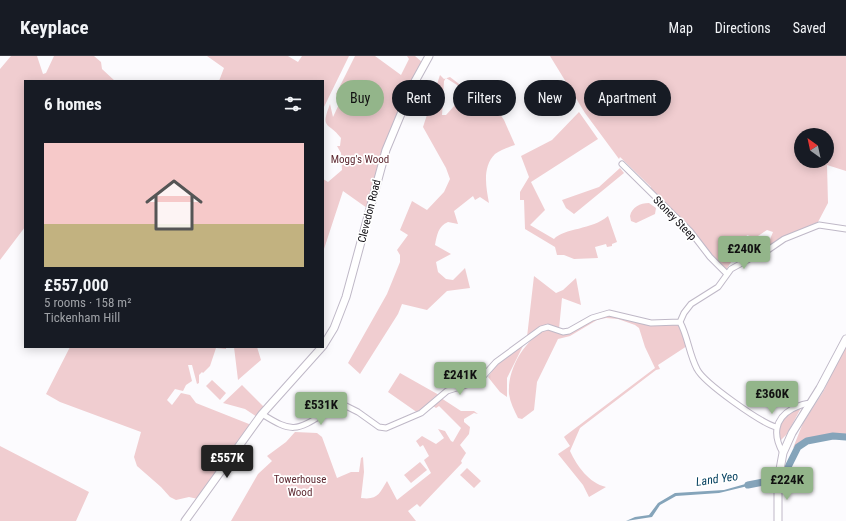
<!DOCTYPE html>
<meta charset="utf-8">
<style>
:root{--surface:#171b24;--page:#20242c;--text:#f1f3f6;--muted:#9ea1a6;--line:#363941;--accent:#93b58a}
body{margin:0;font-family:"Roboto Condensed",sans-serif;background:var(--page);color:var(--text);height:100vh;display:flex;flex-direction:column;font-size:15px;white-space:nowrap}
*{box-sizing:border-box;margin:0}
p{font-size:13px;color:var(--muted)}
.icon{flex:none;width:22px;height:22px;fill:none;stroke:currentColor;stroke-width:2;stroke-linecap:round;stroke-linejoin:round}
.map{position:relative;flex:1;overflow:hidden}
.details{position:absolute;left:24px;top:24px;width:300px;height:268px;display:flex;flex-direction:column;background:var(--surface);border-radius:0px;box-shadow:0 2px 10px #0003}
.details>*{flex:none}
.top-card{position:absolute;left:336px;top:24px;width:380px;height:36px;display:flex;gap:8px}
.needle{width:26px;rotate:327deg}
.controls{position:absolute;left:794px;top:72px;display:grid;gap:8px}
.controls a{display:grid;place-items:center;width:40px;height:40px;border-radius:50%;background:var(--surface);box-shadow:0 2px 10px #0003;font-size:20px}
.price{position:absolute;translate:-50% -34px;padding:0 9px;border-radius:4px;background:var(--accent);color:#111;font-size:13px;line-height:26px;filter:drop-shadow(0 1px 2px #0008)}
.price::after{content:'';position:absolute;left:50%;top:24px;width:12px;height:9px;margin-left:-6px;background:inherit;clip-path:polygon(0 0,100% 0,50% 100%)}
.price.on{background:#222;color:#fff}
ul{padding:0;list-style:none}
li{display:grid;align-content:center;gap:8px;height:212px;padding:0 20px}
li span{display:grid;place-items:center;height:124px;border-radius:0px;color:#555}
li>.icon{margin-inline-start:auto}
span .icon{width:72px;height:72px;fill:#fffc;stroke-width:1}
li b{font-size:17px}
h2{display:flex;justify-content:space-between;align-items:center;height:48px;padding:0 20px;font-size:17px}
.chip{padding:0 14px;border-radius:18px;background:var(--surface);box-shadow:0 2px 10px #0003;font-size:14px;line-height:36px}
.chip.on{background:var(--accent);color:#111}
header{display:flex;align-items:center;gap:24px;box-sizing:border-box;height:56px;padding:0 20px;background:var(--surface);border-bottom:1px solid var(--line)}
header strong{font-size:19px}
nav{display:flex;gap:22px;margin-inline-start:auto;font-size:14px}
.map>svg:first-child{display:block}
.green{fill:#f0cdd0;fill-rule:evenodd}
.water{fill:#85a4ba}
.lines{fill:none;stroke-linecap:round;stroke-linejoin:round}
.river{stroke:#85a4ba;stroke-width:7}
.minor-casing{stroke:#bfb8c7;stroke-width:7}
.major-casing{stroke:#bfb8c7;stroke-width:9}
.minor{stroke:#fff;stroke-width:5}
.major{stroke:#fff;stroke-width:7}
.labels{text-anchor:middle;stroke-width:3.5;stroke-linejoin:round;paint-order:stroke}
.park-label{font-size:11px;fill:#5e2931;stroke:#fff}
.street-label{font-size:11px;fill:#0d0b10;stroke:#fff}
.water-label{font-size:12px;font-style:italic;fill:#064160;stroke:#fff}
</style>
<header>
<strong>Keyplace</strong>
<nav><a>Map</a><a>Directions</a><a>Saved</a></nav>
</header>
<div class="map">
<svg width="846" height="465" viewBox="0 0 846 465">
<rect width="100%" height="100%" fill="#fcfbfe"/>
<path class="green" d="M11,0H37L43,18L46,17L54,0H94L101,6L102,13L115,25H25V171L0,204V13Z
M207,0H288L298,6L302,0H349L323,53V25H219L224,12Z
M355,0H375L401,19L409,3L407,0H415L422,6L367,152L343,135L323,196V123L328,126L342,114L341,97L337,90H340L341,82C328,65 320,74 330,48L333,61L341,44L350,48L351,46L336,38Z
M550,0H846V115L827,109L828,147L818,166L786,180L766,193L773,176L767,174L758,180L761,184L747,179L745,186L739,182L730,192L735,200L726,214L650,133L651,131L620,101L619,103L585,57ZM801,79H827V105H801Z
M440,19L444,23L450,21L476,41L446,22L444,25L442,59H446L456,48L468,56L478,42L495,51L504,64L515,89C509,91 500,94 495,98C482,111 486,131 489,147L480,141L475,144L473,140L454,155L458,168L448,166C438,170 437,179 435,189L451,198L436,206L438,216L446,223L453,224L465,212L470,232L447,235L427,254L402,248L398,258L360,318L348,307L387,238L400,206V199L397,194L408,179L400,174L412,145L427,154L444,136L450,123L446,112L423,71Z
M579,56L598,83L531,126L545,154L530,169L554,183C564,172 592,174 608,160L617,186L612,188V190L607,191L606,188L595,191L598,202L574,203L564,199H557L555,191L525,173L524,144H520V136L529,121L521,100L552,84Z
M620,112L624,117L574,158L566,152L562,144L599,131Z
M649,147L656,152L655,158L636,167L631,165L630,160C632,151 640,147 649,147Z
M534,220L556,237L563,234L576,222L581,249L562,242L559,273C542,268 540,270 527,281Z
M609,258L640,266H679L687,290L658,309L660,313L656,314L580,372L570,395C577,410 589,427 606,431L589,441L583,429L558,398L570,390L564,381L565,380L655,312L645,291L639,272L635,269L618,263L606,262L597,264L570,280L558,283L537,326L534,354L522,363L518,362C514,354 510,346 509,338C507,313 525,283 547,273L561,278Z
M524,288L507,322V341L500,336L488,321L496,309Z
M846,288V381C828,379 808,383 793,392L803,367L823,336Z
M70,291H226V293L216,292L210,310L203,317L202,316L199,319V327L197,328L192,309H188L192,325L186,329L183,335L175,333L167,344L172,349L181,337L190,339L196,347L249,368V371L198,443L189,441L176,444L170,441L161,431L137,410L134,401L141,376L60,346L46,338Z
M234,291H257L261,304L238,324Z
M400,317L439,339L418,357L388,336Z
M212,324L226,337L220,344L206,330Z
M242,329L264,351L257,361L245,353L223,347Z
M441,342L461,355H474L478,358L474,357L464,363V366L470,371L469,378L460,389L466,397L461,405L462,407L420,451L417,448L408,455L416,465H231L258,418L272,405L267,400L286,386L295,376L317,377L322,381L337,422L351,416H359L361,402L363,401L364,416L361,442C378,444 379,438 387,425L397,444L431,417L424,404L429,400L423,389L420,391L416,385L422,380L436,388L444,382L438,373L445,375L451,385L453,386L461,372L439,350L436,352L433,350Z
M801,352L787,378L780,385C778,368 783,357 801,352Z
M0,390L89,436L76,465H0Z
M420,406L427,414L411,427L404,419Z
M467,412L481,425L474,432L460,419Z"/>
<path class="water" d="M756,425V428L719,437L676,440L660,449L652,461L626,465L635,461L649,459L658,447L675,437L724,434Z"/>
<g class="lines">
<path class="river" d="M748,429L774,424L785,417L798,391L807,385L833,380L846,381"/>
<defs>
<path id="minor" d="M622,108L690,175L710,201L727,218
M680,266L684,257L691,248L718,231L731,213L751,202L768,194L784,183L819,169L846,173
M262,358C292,377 296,375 325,357C330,354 336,350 342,348L358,356L379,371L386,372L421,357L447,335L479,325L496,306L541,273L548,271L563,276L569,275L592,262L609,257L651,267L680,266C688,281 689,298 697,313C704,327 761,367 776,371
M783,397C773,380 774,363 792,353C798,350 804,347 811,347"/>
<path id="major" d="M323,290L334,272L346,241L386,94L413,29L429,0
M185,465L262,358L322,291
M778,465V424L783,397L792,377L820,332L846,283"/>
</defs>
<use href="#minor" class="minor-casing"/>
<use href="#major" class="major-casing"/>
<use href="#minor" class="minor"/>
<use href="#major" class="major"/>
</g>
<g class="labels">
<g class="park-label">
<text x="360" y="107">Mogg's Wood</text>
<text x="300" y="427">Towerhouse<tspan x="300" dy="13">Wood</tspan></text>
</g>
<g class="street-label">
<text transform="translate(369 155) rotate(-76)" y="4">Clevedon Road</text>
<text transform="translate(675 162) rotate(46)" y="4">Stoney Steep</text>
</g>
<g class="water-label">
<text transform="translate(717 423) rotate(-8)" y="4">Land Yeo</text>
</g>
</g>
</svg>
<div class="controls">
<a><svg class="needle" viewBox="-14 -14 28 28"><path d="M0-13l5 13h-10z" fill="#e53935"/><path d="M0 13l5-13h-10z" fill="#9ea1a6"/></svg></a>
</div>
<b class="price" style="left:744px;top:214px">£240K</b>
<b class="price" style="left:460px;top:340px">£241K</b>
<b class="price" style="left:772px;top:359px">£360K</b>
<b class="price" style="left:321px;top:370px">£531K</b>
<b class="price on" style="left:227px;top:423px">£557K</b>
<b class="price" style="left:787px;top:445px">£224K</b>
<div class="top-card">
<a class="chip on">Buy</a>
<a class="chip">Rent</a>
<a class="chip">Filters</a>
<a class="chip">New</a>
<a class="chip">Apartment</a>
</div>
<section class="details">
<h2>6 homes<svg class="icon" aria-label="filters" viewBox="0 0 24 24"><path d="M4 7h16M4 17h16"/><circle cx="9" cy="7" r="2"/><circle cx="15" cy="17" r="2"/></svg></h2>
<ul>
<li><span style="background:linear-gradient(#f6c9c9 65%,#c2b280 0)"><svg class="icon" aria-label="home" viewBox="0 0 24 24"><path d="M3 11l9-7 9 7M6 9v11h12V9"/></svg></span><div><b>£557,000</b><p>5 rooms · 158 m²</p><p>Tickenham Hill</p></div></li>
</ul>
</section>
</div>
